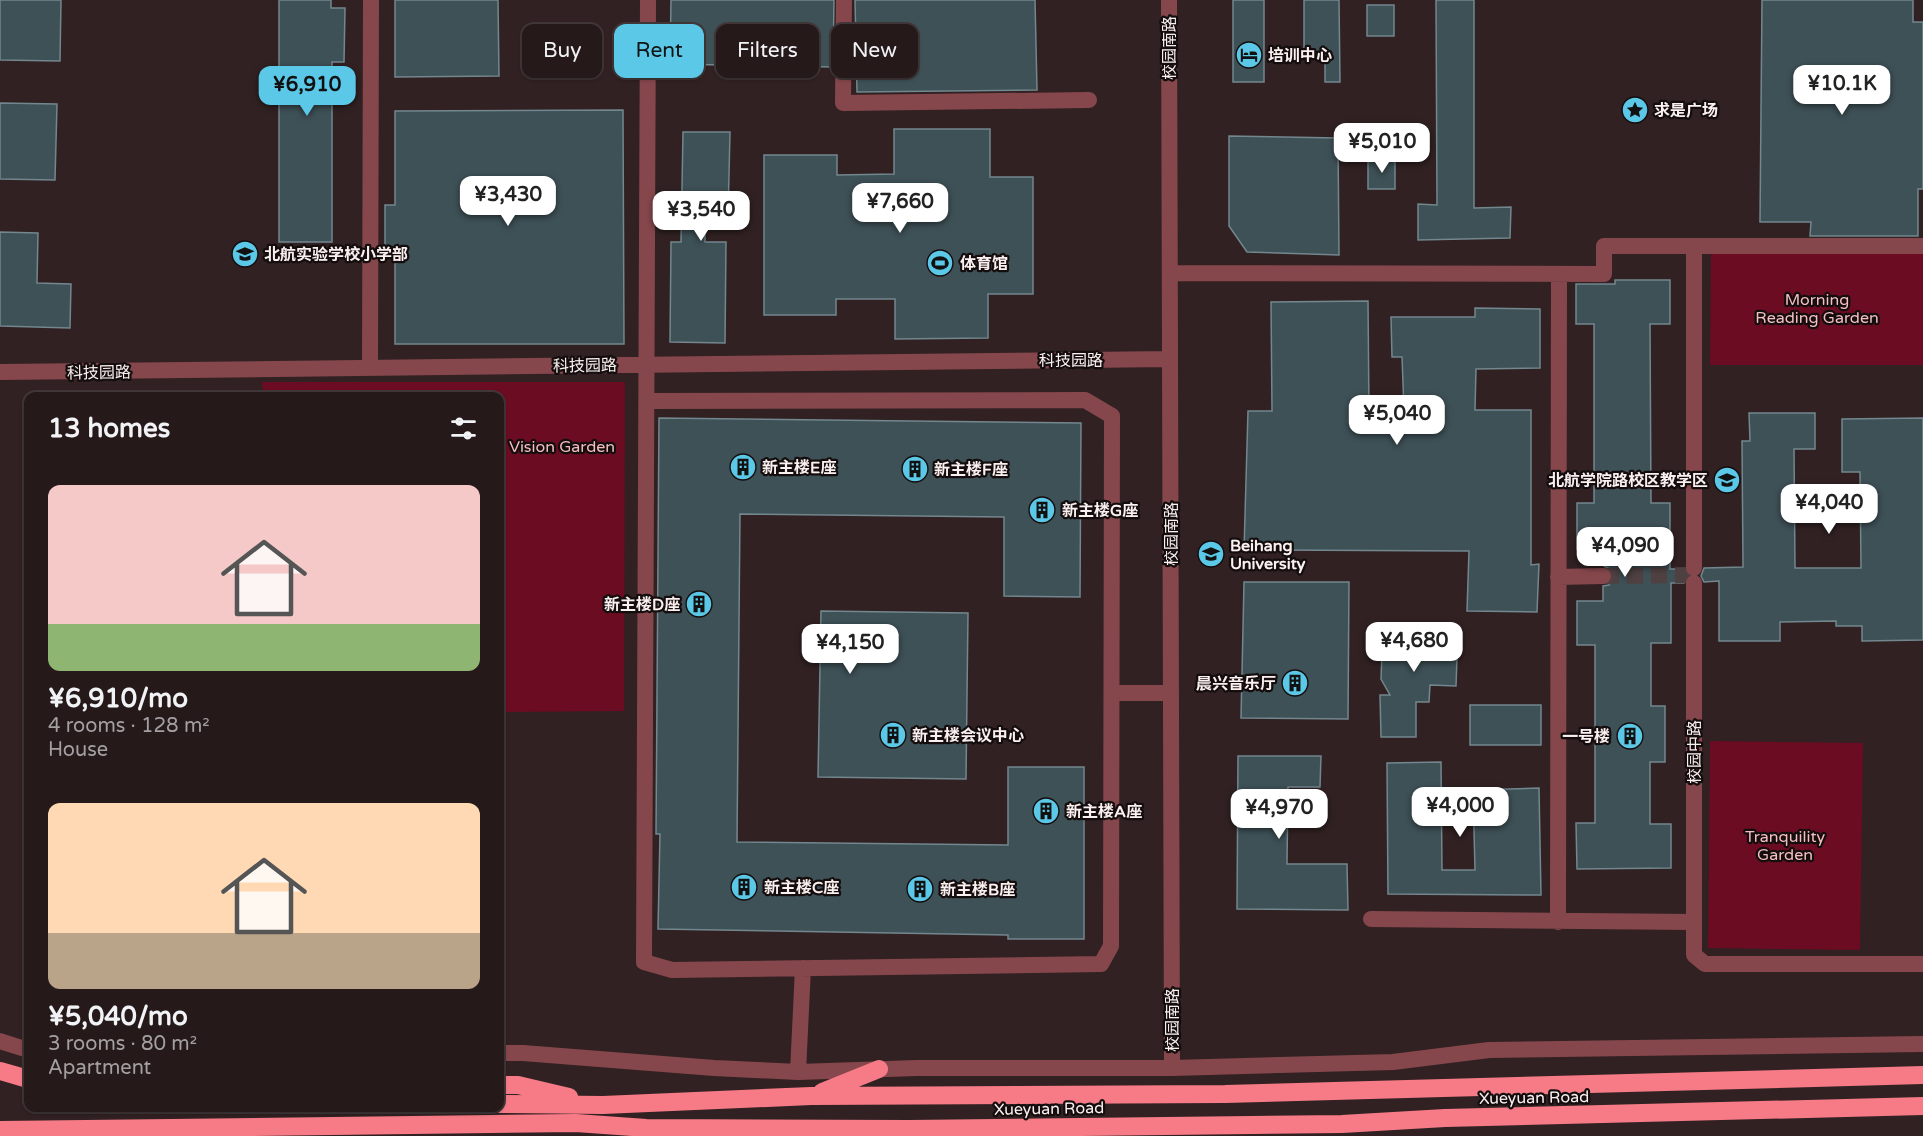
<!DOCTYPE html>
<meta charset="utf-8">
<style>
:root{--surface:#25191a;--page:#312627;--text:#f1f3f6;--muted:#a3a0a2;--line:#423839;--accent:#5bc8e7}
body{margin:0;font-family:"Varela Round","Noto Sans SC",sans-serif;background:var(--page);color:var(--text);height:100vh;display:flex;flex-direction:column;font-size:22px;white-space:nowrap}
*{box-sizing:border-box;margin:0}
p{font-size:20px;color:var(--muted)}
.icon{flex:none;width:33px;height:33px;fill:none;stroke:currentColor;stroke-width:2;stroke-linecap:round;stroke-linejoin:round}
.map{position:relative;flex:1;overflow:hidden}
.drawer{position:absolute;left:24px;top:392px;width:480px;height:720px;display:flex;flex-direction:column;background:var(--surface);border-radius:12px;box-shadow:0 2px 4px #0004,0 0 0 2px var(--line)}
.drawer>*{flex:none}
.guide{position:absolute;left:522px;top:24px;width:570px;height:54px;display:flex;gap:12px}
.price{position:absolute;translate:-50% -51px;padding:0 14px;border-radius:12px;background:#fff;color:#222;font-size:20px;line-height:39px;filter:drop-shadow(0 2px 3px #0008)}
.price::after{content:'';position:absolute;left:50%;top:36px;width:18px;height:14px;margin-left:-9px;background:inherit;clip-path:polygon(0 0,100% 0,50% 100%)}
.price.active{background:var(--accent);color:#111}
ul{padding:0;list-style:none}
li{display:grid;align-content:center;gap:12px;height:318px;padding:0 24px}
li span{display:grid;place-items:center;height:186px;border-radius:12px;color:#555}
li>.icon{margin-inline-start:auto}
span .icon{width:108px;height:108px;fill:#fffc;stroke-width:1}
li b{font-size:26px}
h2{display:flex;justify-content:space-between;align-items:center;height:72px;padding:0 24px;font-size:26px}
.tag{padding:0 21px;border-radius:12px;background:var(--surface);box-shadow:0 2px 4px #0004,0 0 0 2px var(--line);font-size:21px;line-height:54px}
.tag.active{background:var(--accent);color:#111}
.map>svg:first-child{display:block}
.green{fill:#6b0c22}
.building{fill:#3e5157;stroke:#73878e;stroke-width:1.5}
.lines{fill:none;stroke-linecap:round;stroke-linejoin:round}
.minor-tunnel{stroke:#4f4041;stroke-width:16;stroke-dasharray:16 8;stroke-linecap:butt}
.minor{stroke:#86474c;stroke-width:16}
.highway{stroke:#f77b87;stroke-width:18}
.labels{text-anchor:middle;stroke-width:4.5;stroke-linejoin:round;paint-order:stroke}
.street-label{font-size:16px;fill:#fbf0f0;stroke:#140d0d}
.poi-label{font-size:16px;font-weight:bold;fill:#fbf0f0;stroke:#140d0d;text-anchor:start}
.park-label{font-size:16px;fill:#f6bec1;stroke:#140d0d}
</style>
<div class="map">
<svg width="1923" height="1136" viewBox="0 0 1923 1136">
<rect width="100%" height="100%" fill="#312122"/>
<path class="green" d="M1711,251H1923V365H1710Z
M262,382H625L624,711L500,712V396H263Z
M1710,741L1863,743L1860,950L1708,948Z"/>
<path class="building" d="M0,0H61L60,61L0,60Z
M279,0H331V8H345L344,62H332V242H279Z
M395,0H498L499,76L395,77Z
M671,0H834L833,67L670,64Z
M855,0H1035L1037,90L857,92Z
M1233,0H1264V82H1233Z
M1304,0H1339L1340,82H1325V58H1304Z
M1436,0H1474V208L1511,207L1510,238L1418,240V204L1437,205Z
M1762,0H1913V22H1923V189H1918V236H1810L1811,222H1760Z
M1367,5H1394V36H1367Z
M0,103L57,104L55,180L0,179Z
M623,110L624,344H395V255H385V205H395V111Z
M894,129H990V177H1033V294H988V338L895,339V299H836V315H764V155H837V175L894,174Z
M683,132H730L728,217H705V242H726L725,343L670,342L671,242H681Z
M1229,136L1338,138L1339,255L1247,252L1229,226Z
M1395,158V189H1368V159Z
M0,232L38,233L37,283L71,284L70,328L0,326Z
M1615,280H1670V324H1650L1651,503H1670V569H1684L1687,576L1684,583H1671V643H1651V706H1665V762H1650V824H1671V868L1577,869L1576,823H1595V645H1577V601H1603V586L1609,585L1613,576L1612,570L1604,566V549H1577V503H1594V324H1576V284H1615Z
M1368,301L1369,411L1404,410L1402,357H1392L1391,317H1475V308L1540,309V368L1476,369L1475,410H1531V565L1539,564L1537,612L1467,611L1469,551L1244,550L1248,411H1272L1271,302Z
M1749,413H1815V449H1794L1795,568H1861L1860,472H1842V419L1923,418V640L1862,641V626H1836V621L1780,622V641H1719V581L1704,582L1701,576L1704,568L1743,567L1742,441H1750Z
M659,418L1081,423L1080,597L1004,596V517L740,514L737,842L1008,845V767H1084V939H1008V935L658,929L660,834H656Z
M1244,582H1349L1348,719L1241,718Z
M821,611L968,613L966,779L818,777Z
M1383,626L1458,629L1456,686L1430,685L1429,702H1416V737H1381L1380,695H1390L1381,679Z
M1470,705H1541V745H1470Z
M1238,756H1321L1320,787H1288L1287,864H1347L1348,910L1237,909Z
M1441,762L1442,870H1475L1473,790L1539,788L1541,895L1388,894L1387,763Z"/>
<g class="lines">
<path class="minor-tunnel" d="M1603,576L1694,575"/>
<path class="minor" d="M844,0L843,103L1089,100
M1169,0L1172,1068
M1694,246V568
M1170,273L1604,274V246H1923
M370,367L371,0
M0,372L1170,359
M647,401L1085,400L1112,416L1111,946L1101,964L672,970L644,962L648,0
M1558,577L1603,576
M1694,583V955L1705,964H1923
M1112,693H1171
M1371,919L1694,922
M1558,922L1559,274
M0,1041L28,1050
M500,1053H523L714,1068L798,1072L917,1068H1172L1393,1062L1489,1050L1923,1044
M798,1072L803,968"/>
<path class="highway" d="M0,1071L28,1079
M500,1085H518L569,1097
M822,1092L879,1069
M500,1104L603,1105L811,1096L1225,1094L1923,1075
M0,1130L576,1123L646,1128L909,1129L1342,1124L1445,1118L1923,1106"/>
</g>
<defs>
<symbol id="hotel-disc" viewBox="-11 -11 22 22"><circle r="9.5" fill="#5bc8e7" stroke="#140d0d"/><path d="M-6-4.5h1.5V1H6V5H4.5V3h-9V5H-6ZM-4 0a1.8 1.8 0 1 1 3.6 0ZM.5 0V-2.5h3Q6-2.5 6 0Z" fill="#111"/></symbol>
<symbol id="sight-disc" viewBox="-11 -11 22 22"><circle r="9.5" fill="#5bc8e7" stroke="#140d0d"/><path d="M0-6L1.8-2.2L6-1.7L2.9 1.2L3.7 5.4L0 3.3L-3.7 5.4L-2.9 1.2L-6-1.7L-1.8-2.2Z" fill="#111"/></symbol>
<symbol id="school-disc" viewBox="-11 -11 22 22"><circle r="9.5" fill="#5bc8e7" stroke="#140d0d"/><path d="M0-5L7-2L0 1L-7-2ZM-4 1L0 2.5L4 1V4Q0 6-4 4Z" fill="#111"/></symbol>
<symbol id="stadium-disc" viewBox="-11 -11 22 22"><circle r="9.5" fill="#5bc8e7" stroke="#140d0d"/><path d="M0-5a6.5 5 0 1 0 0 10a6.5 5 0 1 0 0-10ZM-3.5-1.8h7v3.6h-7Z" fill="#111"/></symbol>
<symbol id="building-disc" viewBox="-11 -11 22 22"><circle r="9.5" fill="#5bc8e7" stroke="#140d0d"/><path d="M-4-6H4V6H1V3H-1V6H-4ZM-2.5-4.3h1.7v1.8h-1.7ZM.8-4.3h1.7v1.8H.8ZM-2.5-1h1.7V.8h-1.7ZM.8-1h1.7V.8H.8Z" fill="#111"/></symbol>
<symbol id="university-disc" viewBox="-11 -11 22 22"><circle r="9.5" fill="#5bc8e7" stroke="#140d0d"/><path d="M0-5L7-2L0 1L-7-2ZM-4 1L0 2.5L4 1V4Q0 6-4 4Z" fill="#111"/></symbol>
</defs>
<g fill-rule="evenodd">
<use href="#hotel-disc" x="1234" y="40" width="30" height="30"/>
<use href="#sight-disc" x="1620" y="95" width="30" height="30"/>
<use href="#school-disc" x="230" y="239" width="30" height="30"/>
<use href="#stadium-disc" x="925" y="248" width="30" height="30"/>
<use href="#building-disc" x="728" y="452" width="30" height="30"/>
<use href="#building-disc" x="900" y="454" width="30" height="30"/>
<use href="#university-disc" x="1712" y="465" width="30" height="30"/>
<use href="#building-disc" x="1027" y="495" width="30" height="30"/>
<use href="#university-disc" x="1196" y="539" width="30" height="30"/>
<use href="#building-disc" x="684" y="589" width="30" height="30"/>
<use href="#building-disc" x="1280" y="668" width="30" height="30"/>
<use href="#building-disc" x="878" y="720" width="30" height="30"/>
<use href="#building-disc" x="1615" y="721" width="30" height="30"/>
<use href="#building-disc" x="1031" y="796" width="30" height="30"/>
<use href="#building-disc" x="729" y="872" width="30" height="30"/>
<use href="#building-disc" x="905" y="874" width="30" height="30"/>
</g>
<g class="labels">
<g class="street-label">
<text transform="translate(1169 48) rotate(-90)" y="6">校园南路</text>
<text x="1071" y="366">科技园路</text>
<text transform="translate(585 365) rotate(-1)" y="6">科技园路</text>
<text transform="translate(99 372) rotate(-1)" y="6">科技园路</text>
<text transform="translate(1171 534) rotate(-90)" y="6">校园南路</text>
<text transform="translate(1694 752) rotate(-90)" y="6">校园中路</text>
<text transform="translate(1172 1020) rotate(-90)" y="6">校园南路</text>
<text transform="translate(1534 1097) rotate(-1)" y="6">Xueyuan Road</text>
<text transform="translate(1049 1108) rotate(-1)" y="6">Xueyuan Road</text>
</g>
<g class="poi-label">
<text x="1268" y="61">培训中心</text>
<text x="1654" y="116">求是广场</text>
<text x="264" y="260">北航实验学校小学部</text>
<text x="960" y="269">体育馆</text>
<text x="762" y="473">新主楼E座</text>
<text x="934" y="475">新主楼F座</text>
<text x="1708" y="486" text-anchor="end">北航学院路校区教学区</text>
<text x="1062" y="516">新主楼G座</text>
<text x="1230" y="551">Beihang<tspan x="1230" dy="18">University</tspan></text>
<text x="680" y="610" text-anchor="end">新主楼D座</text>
<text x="1276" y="689" text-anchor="end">晨兴音乐厅</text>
<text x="912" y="741">新主楼会议中心</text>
<text x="1610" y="742" text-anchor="end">一号楼</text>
<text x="1066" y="817">新主楼A座</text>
<text x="764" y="893">新主楼C座</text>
<text x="940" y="895">新主楼B座</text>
</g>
<g class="park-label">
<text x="1817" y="305">Morning<tspan x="1817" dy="18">Reading Garden</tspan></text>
<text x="562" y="452">Vision Garden</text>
<text x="1785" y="842">Tranquility<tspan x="1785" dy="18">Garden</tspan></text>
</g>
</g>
</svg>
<b class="price" style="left:1842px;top:116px">¥10.1K</b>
<b class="price active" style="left:307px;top:117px">¥6,910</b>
<b class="price" style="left:1382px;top:174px">¥5,010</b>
<b class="price" style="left:508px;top:227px">¥3,430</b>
<b class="price" style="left:900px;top:234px">¥7,660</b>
<b class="price" style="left:701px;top:242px">¥3,540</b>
<b class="price" style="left:1397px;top:446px">¥5,040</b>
<b class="price" style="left:1829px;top:535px">¥4,040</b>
<b class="price" style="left:1625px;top:578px">¥4,090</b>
<b class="price" style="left:1414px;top:673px">¥4,680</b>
<b class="price" style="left:850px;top:675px">¥4,150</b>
<b class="price" style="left:1460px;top:838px">¥4,000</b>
<b class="price" style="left:1279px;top:840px">¥4,970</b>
<div class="guide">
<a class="tag">Buy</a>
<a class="tag active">Rent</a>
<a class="tag">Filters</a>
<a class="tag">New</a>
</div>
<section class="drawer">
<h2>13 homes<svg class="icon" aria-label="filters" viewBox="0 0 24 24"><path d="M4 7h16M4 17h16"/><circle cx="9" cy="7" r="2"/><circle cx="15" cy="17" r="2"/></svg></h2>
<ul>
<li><span style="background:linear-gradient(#f6c9c9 75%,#8fb573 0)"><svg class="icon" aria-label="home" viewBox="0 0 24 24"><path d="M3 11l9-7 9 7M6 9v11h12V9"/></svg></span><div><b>¥6,910/mo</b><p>4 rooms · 128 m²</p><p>House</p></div></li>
<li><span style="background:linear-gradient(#ffd9b3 70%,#b9a48a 0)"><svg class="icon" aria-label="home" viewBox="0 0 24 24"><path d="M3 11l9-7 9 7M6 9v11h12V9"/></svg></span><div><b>¥5,040/mo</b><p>3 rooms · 80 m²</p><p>Apartment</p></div></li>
</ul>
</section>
</div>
